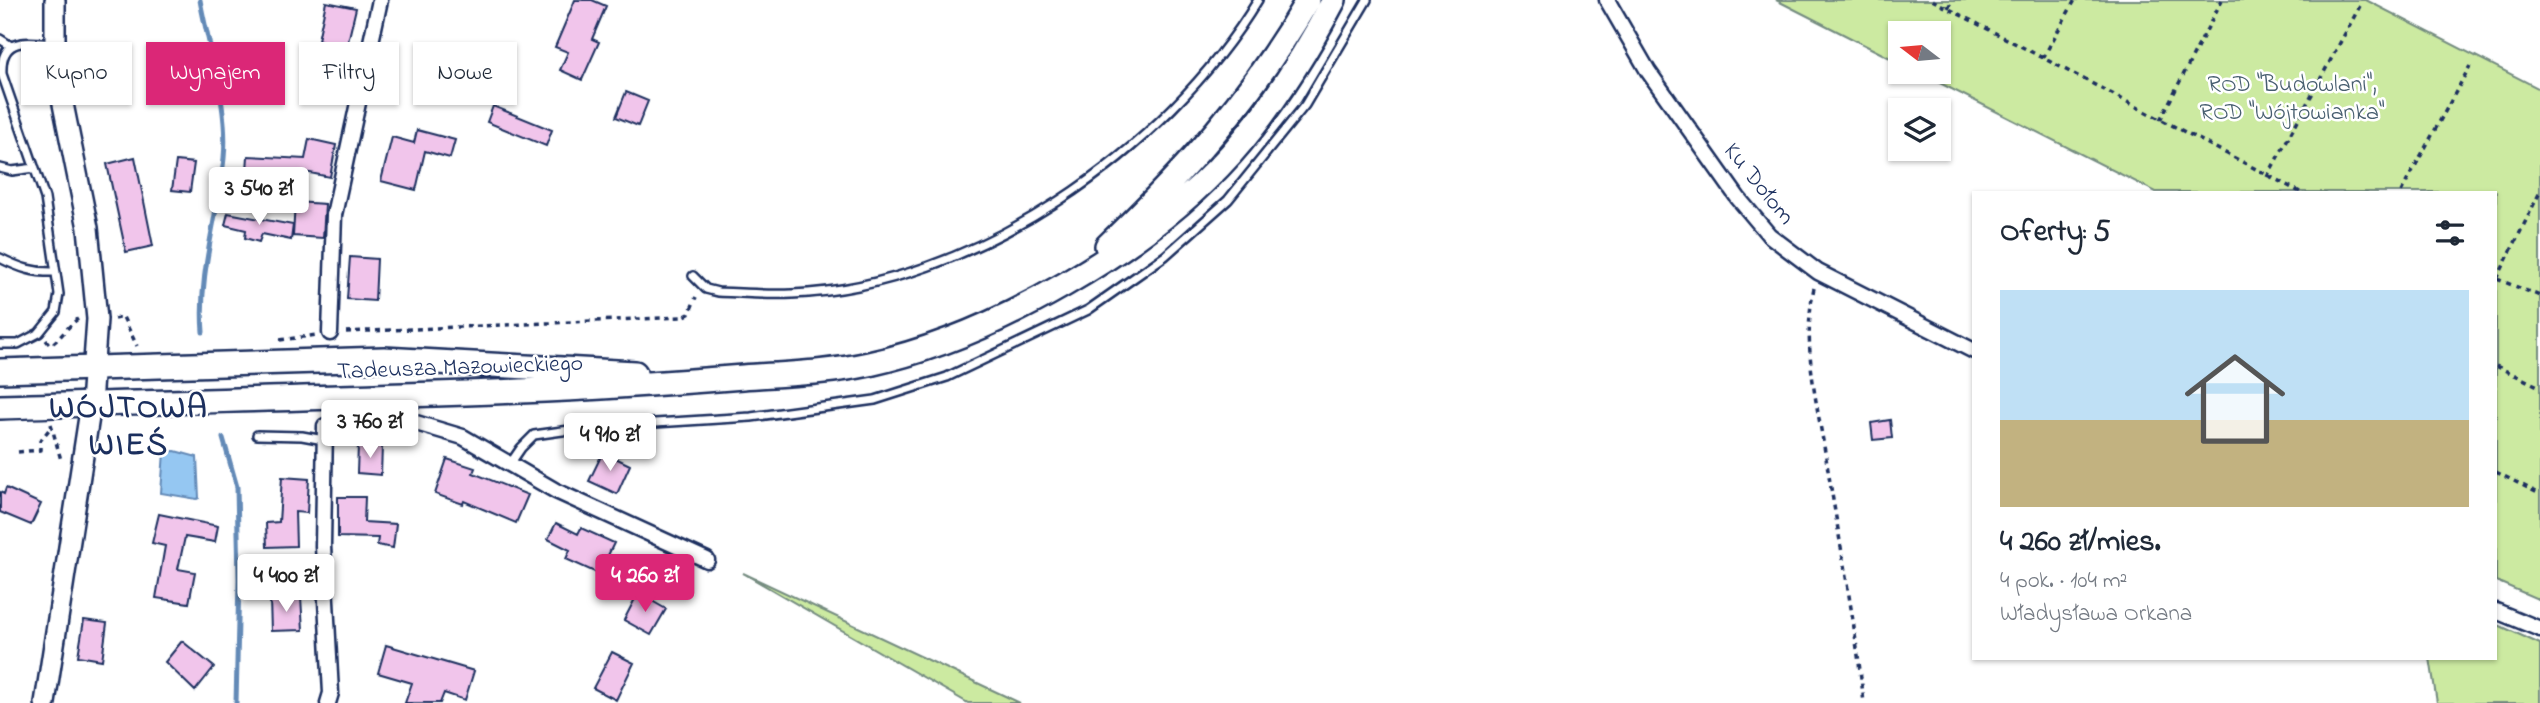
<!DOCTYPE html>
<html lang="pl">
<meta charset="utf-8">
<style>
:root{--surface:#fff;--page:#f6f6f7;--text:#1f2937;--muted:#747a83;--line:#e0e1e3;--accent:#db2777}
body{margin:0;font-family:"Indie Flower",sans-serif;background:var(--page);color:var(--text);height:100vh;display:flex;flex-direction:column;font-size:26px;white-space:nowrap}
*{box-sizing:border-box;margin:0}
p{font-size:23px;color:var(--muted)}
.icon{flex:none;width:38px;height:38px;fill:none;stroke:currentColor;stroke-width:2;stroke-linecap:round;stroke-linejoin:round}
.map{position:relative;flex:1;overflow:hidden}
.sheet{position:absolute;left:1972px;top:191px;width:525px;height:469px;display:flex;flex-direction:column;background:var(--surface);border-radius:0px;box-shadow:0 2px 5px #0004}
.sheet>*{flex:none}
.hud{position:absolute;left:21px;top:42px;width:665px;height:63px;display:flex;gap:14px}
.needle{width:46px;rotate:286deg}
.buttons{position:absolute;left:1888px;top:21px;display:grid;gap:14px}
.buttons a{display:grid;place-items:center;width:63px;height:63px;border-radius:0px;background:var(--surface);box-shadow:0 2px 5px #0004;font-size:35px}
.price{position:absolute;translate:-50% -60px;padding:0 16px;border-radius:7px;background:#fff;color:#222;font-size:23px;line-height:46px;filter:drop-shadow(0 2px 4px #0008)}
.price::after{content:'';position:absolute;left:50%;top:42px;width:21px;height:16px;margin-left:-10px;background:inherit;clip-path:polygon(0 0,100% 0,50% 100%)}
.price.selected{background:var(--accent);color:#fff}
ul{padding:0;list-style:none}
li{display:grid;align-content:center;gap:14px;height:371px;padding:0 28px}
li+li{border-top:2px solid var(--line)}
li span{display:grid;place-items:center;height:217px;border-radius:0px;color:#555}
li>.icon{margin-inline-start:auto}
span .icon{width:126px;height:126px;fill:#fffc;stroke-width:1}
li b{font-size:30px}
h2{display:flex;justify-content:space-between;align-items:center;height:84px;padding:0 28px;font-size:30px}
.chip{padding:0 24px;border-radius:0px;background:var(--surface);box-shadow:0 2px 5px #0004;font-size:24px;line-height:63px}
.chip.selected{background:var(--accent);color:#fff}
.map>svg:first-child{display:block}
.green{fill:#cceaa1;stroke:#748c80;stroke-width:2}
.water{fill:#95c7f2;stroke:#648ab7;stroke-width:2}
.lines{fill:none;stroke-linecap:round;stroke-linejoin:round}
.stream{stroke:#648ab7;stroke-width:5}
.building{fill:#f1c5eb;stroke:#1b2f5e;stroke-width:2}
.service-casing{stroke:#1b2f5e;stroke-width:12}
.minor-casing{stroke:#1b2f5e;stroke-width:19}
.secondary-casing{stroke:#1b2f5e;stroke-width:24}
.primary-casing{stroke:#1b2f5e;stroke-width:28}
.path{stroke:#1b2f5e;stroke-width:3.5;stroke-dasharray:5 5;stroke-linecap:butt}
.service{stroke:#fff;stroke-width:7}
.minor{stroke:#fff;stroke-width:14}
.secondary{stroke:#fff;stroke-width:19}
.primary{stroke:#fff;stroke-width:23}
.labels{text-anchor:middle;stroke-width:5;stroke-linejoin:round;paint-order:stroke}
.park-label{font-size:24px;fill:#475e6f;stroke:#fff}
.street-label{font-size:24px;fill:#1b2f5e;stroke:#fff}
.district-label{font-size:32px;font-weight:bold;letter-spacing:2px;fill:#1b2f5e;stroke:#fff}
</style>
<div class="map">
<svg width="2540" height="703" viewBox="0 0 2540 703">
<rect width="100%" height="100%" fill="#fff"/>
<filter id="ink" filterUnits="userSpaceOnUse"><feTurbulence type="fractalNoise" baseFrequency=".0143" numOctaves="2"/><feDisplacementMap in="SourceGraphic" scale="14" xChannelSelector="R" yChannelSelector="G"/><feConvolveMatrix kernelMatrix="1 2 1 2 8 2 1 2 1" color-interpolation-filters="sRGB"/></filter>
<g filter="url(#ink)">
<path class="green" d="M1776,0H2366L2540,89V600L2496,581V192H2156L1918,72H1939V33H1900V63Z
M743,573L1020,703H968Z
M2496,624L2540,644V703H2437L2430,658H2496Z"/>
<path class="water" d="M175,451L197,457L199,498L197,499L161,493L164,452Z"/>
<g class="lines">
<path class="stream" d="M200,0C209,51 229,106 224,158C218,216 198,274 203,332
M223,438L237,487L239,580L236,703"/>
</g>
<path class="building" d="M575,0H592L606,6L592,39L599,42L582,80L560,70L568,52L555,47Z
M326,2L356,8L347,46L318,40Z
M102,46L104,92L82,93L80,47Z
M437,50L489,76L476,100L425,75Z
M626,92L648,101L638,126L616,117Z
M493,106L552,130L546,146L487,122Z
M417,130L455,140L450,158L425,151L416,190L381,181L392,137L414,143Z
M309,139L336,145L330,177L310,173L247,171L248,156L305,159Z
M135,157L153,246L126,252L107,164Z
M176,161L194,163L190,192L172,190Z
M295,202L325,204L323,238L293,236Z
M228,213L293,225L291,240L262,234L259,242L245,238L246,230L225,225Z
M350,257L377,259L375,301L347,299Z
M1890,420L1892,438L1873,440L1871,423Z
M358,445L382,446L381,475L357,473Z
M603,452L630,465L617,494L589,481Z
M447,459L475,468L473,473L528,495L516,523L464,501L463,504L435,494Z
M282,477L309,479L307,513L295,512L296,546L267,547L266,523L279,522Z
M6,488L41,504L31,525L0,512V492L4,494Z
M338,497H365L364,522L396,524L393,548L377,545L378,538L338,537Z
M159,514L218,526L215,542L185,537L178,569L195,572L189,603L156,598L165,546L152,543Z
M556,523L578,534L581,528L614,543L599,574L566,559L570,550L548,539Z
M638,593L666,609L651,635L624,620Z
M301,597L303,630L271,631L270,599Z
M84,620L107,623L102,660L78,656Z
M182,641L214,667L195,691L165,662Z
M386,645L474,671L465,700L444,693L440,703H405L412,683L378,673Z
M612,652L634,663L616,700L593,688Z"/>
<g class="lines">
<defs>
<path id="service" d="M0,39L11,46
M0,168L12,171L35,168
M0,258C20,268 34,273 56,272
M693,276L706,289L718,292C742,293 768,295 792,294C972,287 1167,151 1258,0
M0,344H18L39,333L56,312L59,294L45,198L2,74C0,36 26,42 55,44
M257,435L302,436L324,440
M510,464L521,448L534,435L591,427L751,417L875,400L947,377L1088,310L1165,256L1228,200L1305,105L1367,0"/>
<path id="minor" d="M1607,0L1648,71L1738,198L1769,235L1818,272L1974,351
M330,333L334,215L380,0
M2496,611L2540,629
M328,703L331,693L323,546L325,426L346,421L416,423L463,437L556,491L707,560"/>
<path id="secondary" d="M45,703L91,404L97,319L88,228L61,94L55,52V0"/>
<path id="primary" d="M1107,246C1188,168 1251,98 1308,0
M0,371L384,359L635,373
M0,407C173,401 347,398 520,391C595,388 669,383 743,377C785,374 828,373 869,364C993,337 1146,249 1231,154C1272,108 1305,55 1334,0"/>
</defs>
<use href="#service" class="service-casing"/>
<use href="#minor" class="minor-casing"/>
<use href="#secondary" class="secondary-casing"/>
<use href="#primary" class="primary-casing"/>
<path class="path" d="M1932,0L2300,192
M1948,8L1952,0
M2043,58L2075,0
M2160,120L2222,0
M2267,177L2360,6
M2401,192L2470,66
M2497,279L2540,192
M2497,279L2540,296
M1814,288C1801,345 1818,407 1827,464C1840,543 1855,623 1864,703
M114,319L123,317L137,346
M346,332L683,317L689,314L696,297
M46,340L50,345C61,339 67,326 78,319
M280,340L317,335
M2496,366L2540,387
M51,424L61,460
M18,452L40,450V441L51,427
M2496,472L2540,494"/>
<use href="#service" class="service"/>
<use href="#minor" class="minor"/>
<use href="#secondary" class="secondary"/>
<use href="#primary" class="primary"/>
</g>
</g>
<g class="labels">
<g class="park-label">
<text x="2292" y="91">ROD "Budowlani",<tspan x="2292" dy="28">ROD "Wójtowianka"</tspan></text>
</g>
<g class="street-label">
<text transform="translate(1760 183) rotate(51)" y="8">Ku Dołom</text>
<text transform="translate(460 366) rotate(-2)" y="8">Tadeusza Mazowieckiego</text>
</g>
<g class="district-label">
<text x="129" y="417">WÓJTOWA<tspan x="129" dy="37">WIEŚ</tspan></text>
</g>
</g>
</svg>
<div class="buttons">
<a><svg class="needle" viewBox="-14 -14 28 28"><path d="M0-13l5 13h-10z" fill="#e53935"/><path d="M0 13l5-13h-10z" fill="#747a83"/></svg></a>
<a><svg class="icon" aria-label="layers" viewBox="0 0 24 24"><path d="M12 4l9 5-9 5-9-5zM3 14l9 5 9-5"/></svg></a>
</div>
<b class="price" style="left:259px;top:227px">3 540 zł</b>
<b class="price" style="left:370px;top:460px">3 760 zł</b>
<b class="price" style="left:610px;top:473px">4 910 zł</b>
<b class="price" style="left:286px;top:614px">4 400 zł</b>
<b class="price selected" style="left:645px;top:614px">4 260 zł</b>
<div class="hud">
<a class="chip">Kupno</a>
<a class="chip selected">Wynajem</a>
<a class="chip">Filtry</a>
<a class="chip">Nowe</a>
</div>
<section class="sheet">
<h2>Oferty: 5<svg class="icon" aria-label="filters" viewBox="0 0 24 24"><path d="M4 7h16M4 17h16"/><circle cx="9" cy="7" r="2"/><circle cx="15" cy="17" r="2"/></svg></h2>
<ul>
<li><span style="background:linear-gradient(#bfe0f5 60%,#c2b280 0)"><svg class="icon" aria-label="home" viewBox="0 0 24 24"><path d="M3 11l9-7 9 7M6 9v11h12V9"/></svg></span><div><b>4 260 zł/mies.</b><p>4 pok. · 104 m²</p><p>Władysława Orkana</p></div></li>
</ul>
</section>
</div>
